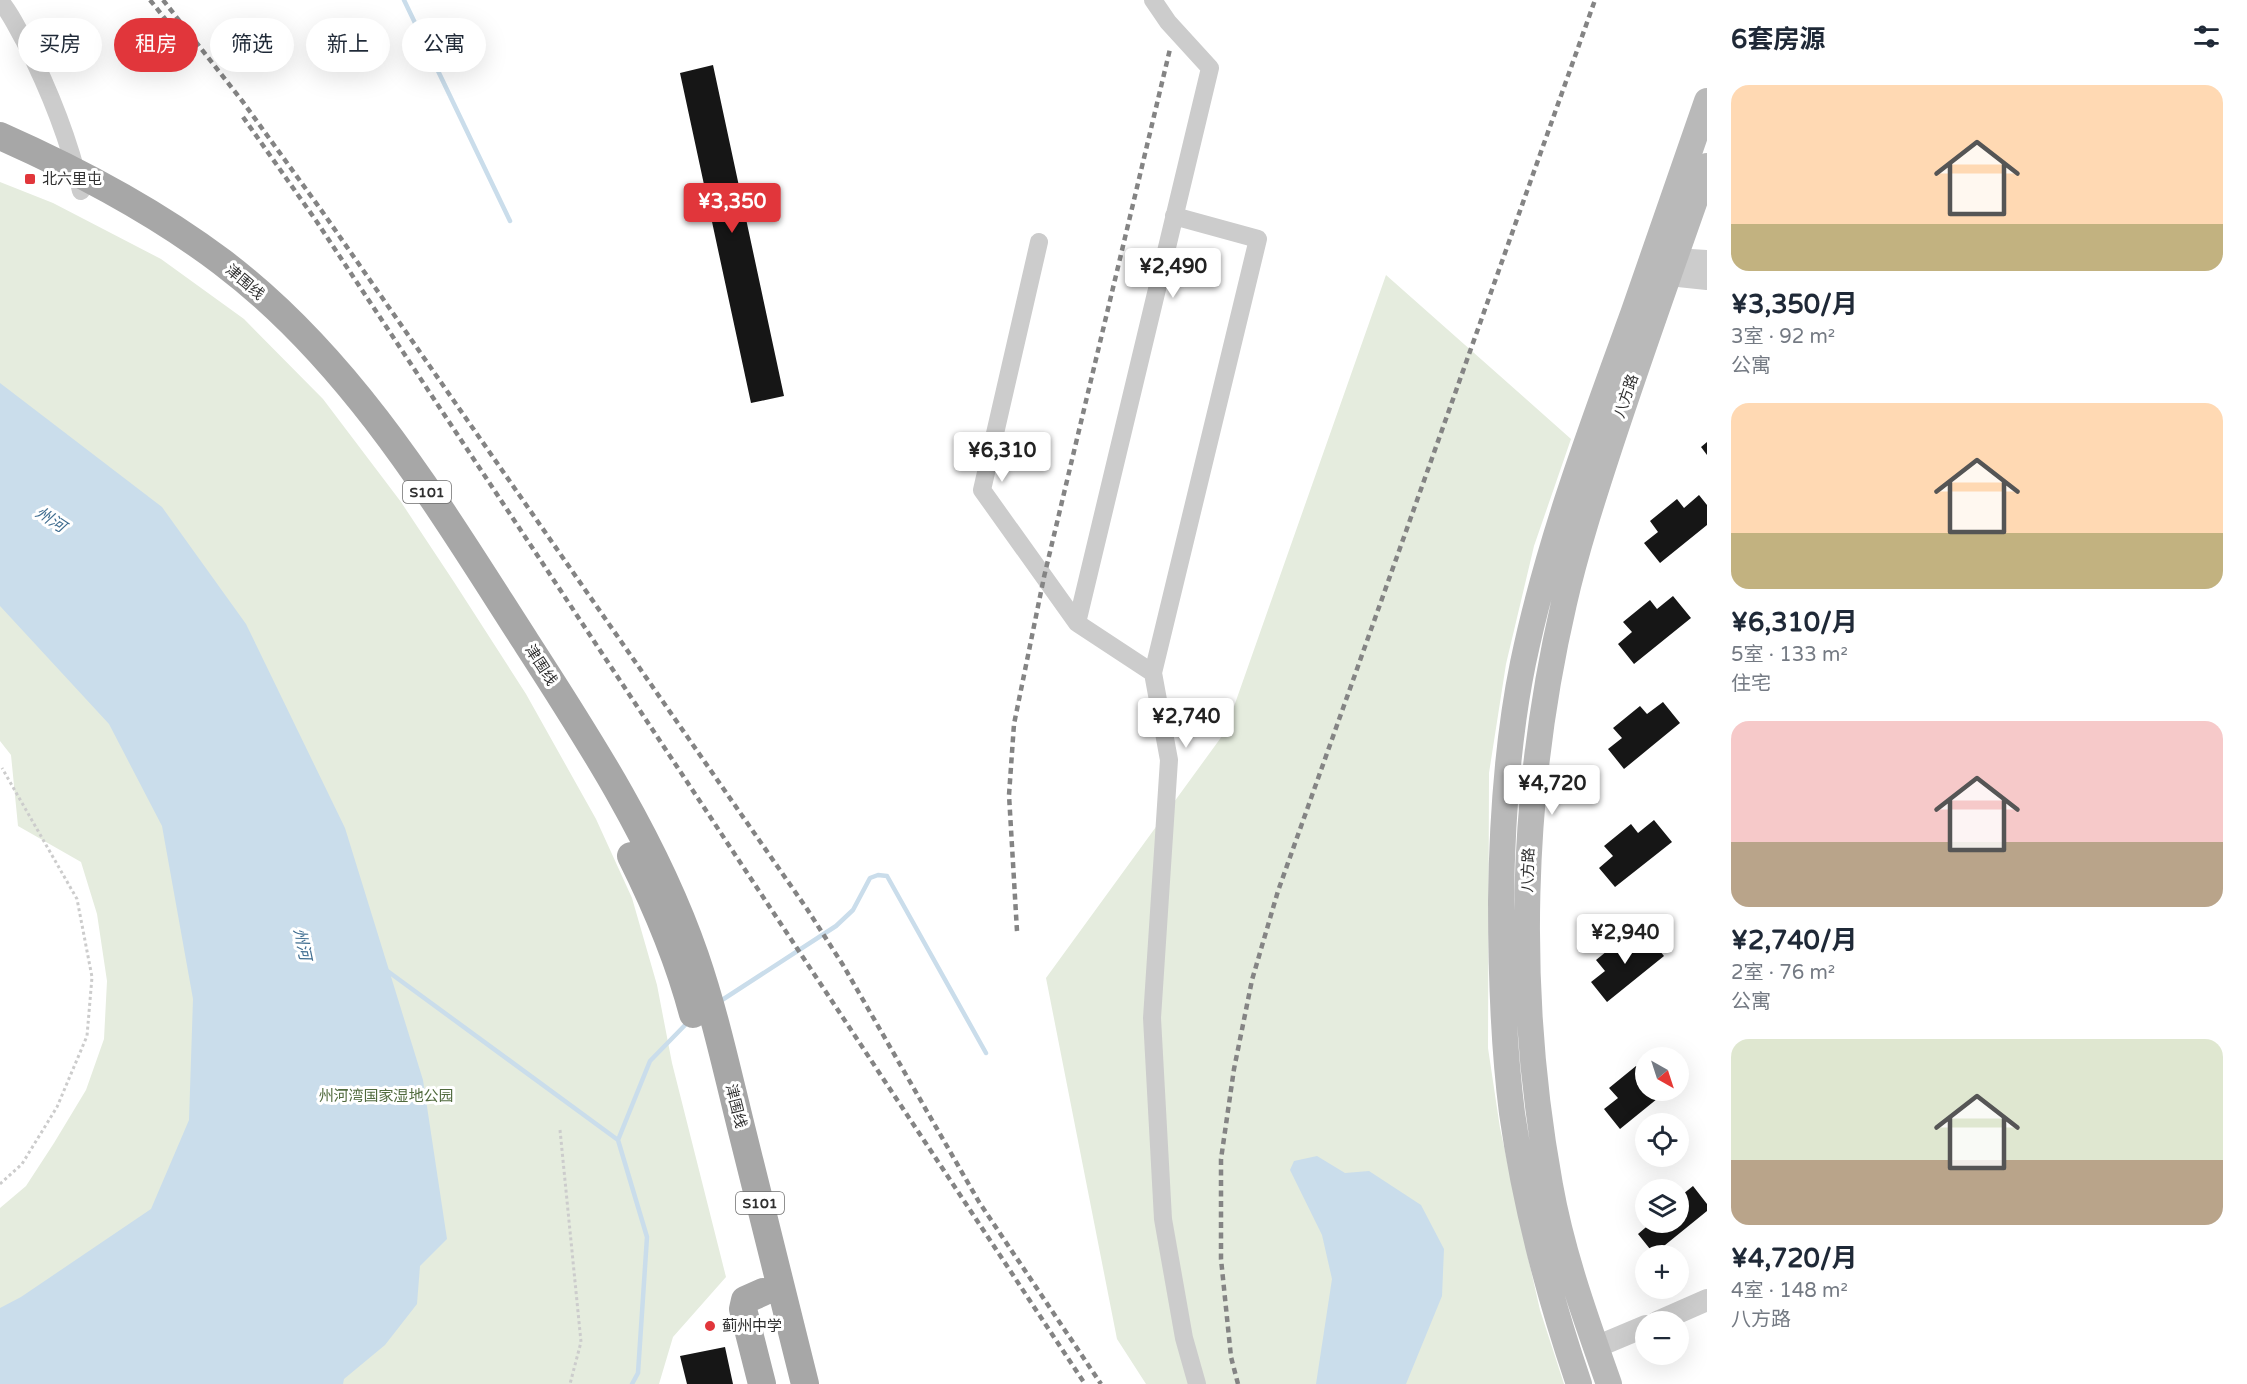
<!DOCTYPE html>
<html lang="zh">
<meta charset="utf-8">
<style>
:root{--surface:#fff;--page:#f6f6f7;--text:#1f2937;--muted:#747a83;--accent:#e1363b}
body{margin:0;font-family:"Varela Round","Noto Sans SC",sans-serif;background:var(--page);color:var(--text);height:100vh;display:flex;flex-direction:column;font-size:22px;white-space:nowrap}
*{box-sizing:border-box;margin:0}
p{font-size:20px;color:var(--muted)}
.icon{flex:none;width:33px;height:33px;fill:none;stroke:currentColor;stroke-width:2;stroke-linecap:round;stroke-linejoin:round}
.map{position:relative;flex:1;overflow:hidden}
.sheet{display:flex;flex-direction:column;background:var(--surface);width:540px}
.sheet>*{flex:none}
.top-card{position:absolute;left:18px;top:18px;width:570px;height:54px;display:flex;gap:12px}
.needle{width:39px;rotate:141deg}
.tools{position:absolute;left:1635px;top:1047px;display:grid;gap:12px}
.tools a{display:grid;place-items:center;width:54px;height:54px;border-radius:50%;background:var(--surface);box-shadow:0 6px 24px #0002;font-size:30px}
.price{position:absolute;translate:-50% -51px;padding:0 14px;border-radius:6px;background:#fff;color:#222;font-size:20px;line-height:39px;filter:drop-shadow(0 2px 3px #0008)}
.price::after{content:'';position:absolute;left:50%;top:36px;width:18px;height:14px;margin-left:-9px;background:inherit;clip-path:polygon(0 0,100% 0,50% 100%)}
.price.current{background:var(--accent);color:#fff}
ul{padding:0;list-style:none}
li{display:grid;align-content:center;gap:12px;height:318px;padding:0 24px}
li span{display:grid;place-items:center;height:186px;border-radius:18px;color:#555}
li>.icon{margin-inline-start:auto}
span .icon{width:108px;height:108px;fill:#fffc;stroke-width:1}
li b{font-size:26px}
h2{display:flex;justify-content:space-between;align-items:center;height:72px;padding:0 24px;font-size:26px}
.chip{padding:0 21px;border-radius:27px;background:var(--surface);box-shadow:0 6px 24px #0002;font-size:21px;line-height:54px}
.chip.current{background:var(--accent);color:#fff}
main{display:flex;flex:1;min-height:0}
.map>svg:first-child{display:block}
.green{fill:#e5ecde}
.water{fill:#caddeb}
.lines{fill:none;stroke-linecap:round;stroke-linejoin:round}
.stream{stroke:#caddeb;stroke-width:4.5}
.building{fill:#161616}
.path{stroke:#ccc;stroke-width:3;stroke-dasharray:3 3;stroke-linecap:butt}
.minor{stroke:#ccc;stroke-width:18}
.tertiary{stroke:#ccc;stroke-width:22}
.secondary{stroke:#b9b9b9;stroke-width:26}
.primary{stroke:#a7a7a7;stroke-width:28}
.rail{stroke:#848484;stroke-width:4.5;stroke-dasharray:6 4.5;stroke-linecap:butt}
.poi-dot{fill:#e1363b;stroke:#fff;stroke-width:2}
.labels{text-anchor:middle;stroke-width:6;stroke-linejoin:round;paint-order:stroke}
.shield{fill:#fff;stroke:#6d6d6d;stroke-width:1.5}
.shield-label{font-size:14px;font-weight:bold;fill:#2f2f2f}
.poi-label{font-size:15px;fill:#2f2f2f;stroke:#fff;text-anchor:start}
.street-label{font-size:15px;fill:#2f2f2f;stroke:#fff}
.park-label{font-size:15px;fill:#506a3d;stroke:#fff}
.water-label{font-size:16px;font-style:italic;fill:#3f6d90;stroke:#fff}
</style>
<main>
<div class="map">
<svg width="1707" height="1384" viewBox="0 0 1707 1384">
<rect width="100%" height="100%" fill="#fff"/>
<path class="green" d="M0,182L53,203L161,259L244,319L323,399L401,502L454,582L526,694L596,819L632,898L657,985L672,1063L726,1277L673,1337L659,1384H0V1208L26,1186L54,1143L86,1090L104,1039L107,981L97,914L81,862L18,826L11,755L0,741Z
M1386,275L1571,439L1534,546L1506,664L1489,773L1488,1048L1500,1128L1524,1240L1540,1310L1564,1384H1146L1117,1339L1046,978L1225,732Z"/>
<path class="water" d="M0,383L162,507L246,624L345,828L423,1080L447,1239L420,1266L417,1304L385,1345L344,1379L343,1384H0V1308L21,1297L151,1209L189,1120L193,999L162,826L109,724L0,606Z
M1317,1156L1345,1173L1369,1171L1421,1205L1444,1249L1442,1296L1406,1384H1316L1332,1279L1322,1235L1290,1170L1294,1161Z"/>
<g class="lines">
<path class="stream" d="M404,0L510,221
M386,970L618,1140L647,1237L638,1373L632,1384
M719,1002L836,926L853,910L870,878L878,875L887,876L986,1053
M618,1140L650,1061L689,1021"/>
</g>
<path class="building" d="M713,65L784,396L751,403L680,73Z
M1707,442V455L1701,447Z
M1699,495L1707,505V525L1660,563L1644,543L1658,532L1650,521L1677,499L1684,508Z
M1673,596L1691,618L1634,664L1618,644L1632,632L1623,622L1650,600L1657,609Z
M1663,702L1680,723L1624,769L1608,749L1622,738L1613,728L1640,706L1647,714Z
M1654,820L1672,842L1615,887L1599,868L1613,856L1604,846L1631,824L1638,833Z
M1646,934L1664,956L1607,1002L1591,982L1605,971L1596,960L1623,938L1630,947Z
M1636,1066L1643,1074L1646,1073V1090H1668L1620,1129L1604,1109L1618,1098L1609,1088Z
M1693,1186L1707,1204V1211L1654,1254L1638,1234L1652,1222H1678V1198Z
M725,1347L733,1384H687L680,1356Z"/>
<g class="lines">
<path class="path" d="M560,1130L581,1342L570,1384
M0,1184L22,1164L57,1107L87,1036L92,977L77,899L2,768"/>
<path class="minor" d="M0,1C10,12 16,26 24,40C48,87 69,139 81,191
M1174,216L1258,239L1153,673L1169,760L1152,1018L1163,1219L1184,1338L1197,1384
M1039,242L982,490L1077,623L1153,673
M1077,623L1210,68L1168,22L1153,0"/>
<path class="tertiary" d="M1658,255L1674,259L1707,261
M1653,271L1669,275L1707,279
M1657,1322L1707,1300
M1596,1347L1646,1326"/>
<path class="secondary" d="M1579,1384C1549,1296 1525,1205 1512,1113C1503,1043 1501,972 1501,901C1502,821 1507,741 1523,663C1548,543 1591,429 1633,314C1658,243 1682,172 1707,101
M1609,1384C1586,1319 1562,1253 1550,1185C1515,993 1520,793 1564,603C1576,550 1593,498 1610,446C1641,352 1674,260 1707,166"/>
<path class="primary" d="M0,136C79,171 153,210 222,262C353,361 439,507 526,642C590,741 656,843 695,956C715,1014 728,1075 743,1135C764,1218 785,1301 805,1384
M631,856C655,904 679,961 693,1014
M762,1384L743,1309L745,1300L763,1292"/>
<path class="rail" d="M150,0L195,56
M163,0L243,102L324,214L807,909L843,965L979,1202L1101,1384
M243,117L317,222L1085,1384
M1017,931L1009,795L1014,724L1044,577L1170,49
M1238,1384L1231,1357L1221,1259V1159L1234,1069L1252,980L1278,891L1595,0"/>
</g>
<g class="poi-dot">
<rect x="24" y="173" width="12" height="12" rx="3"/>
<circle cx="710" cy="1326" r="6"/>
</g>
<g class="labels">
<g class="shield">
<rect x="403" y="481" width="48" height="22" rx="4.5"/>
<rect x="736" y="1192" width="48" height="22" rx="4.5"/>
</g>
<g class="shield-label">
<text x="427" y="497">S101</text>
<text x="760" y="1208">S101</text>
</g>
<g class="poi-label">
<text x="42" y="184">北六里屯</text>
<text x="722" y="1331">蓟州中学</text>
</g>
<g class="street-label">
<text transform="translate(245 282) rotate(40)" y="5">津围线</text>
<text transform="translate(1626 396) rotate(-71)" y="5">八方路</text>
<text transform="translate(541 665) rotate(57)" y="5">津围线</text>
<text transform="translate(1528 870) rotate(-88)" y="5">八方路</text>
<text transform="translate(736 1106) rotate(76)" y="5">津围线</text>
</g>
<g class="park-label">
<text x="386" y="1101">州河湾国家湿地公园</text>
</g>
<g class="water-label">
<text transform="translate(51 519) rotate(33)" y="6">州河</text>
<text transform="translate(303 944) rotate(78)" y="6">州河</text>
</g>
</g>
</svg>
<div class="tools">
<a><svg class="needle" viewBox="-14 -14 28 28"><path d="M0-13l5 13h-10z" fill="#e53935"/><path d="M0 13l5-13h-10z" fill="#747a83"/></svg></a>
<a><svg class="icon" aria-label="locate" viewBox="0 0 24 24"><circle cx="12" cy="12" r="6"/><path d="M12 2v4M12 18v4M2 12h4M18 12h4"/></svg></a>
<a><svg class="icon" aria-label="layers" viewBox="0 0 24 24"><path d="M12 4l9 5-9 5-9-5zM3 14l9 5 9-5"/></svg></a>
<a>+</a>
<a>−</a>
</div>
<b class="price current" style="left:732px;top:234px">¥3,350</b>
<b class="price" style="left:1173px;top:299px">¥2,490</b>
<b class="price" style="left:1002px;top:483px">¥6,310</b>
<b class="price" style="left:1186px;top:749px">¥2,740</b>
<b class="price" style="left:1552px;top:816px">¥4,720</b>
<b class="price" style="left:1625px;top:965px">¥2,940</b>
<div class="top-card">
<a class="chip">买房</a>
<a class="chip current">租房</a>
<a class="chip">筛选</a>
<a class="chip">新上</a>
<a class="chip">公寓</a>
</div>
</div>
<section class="sheet">
<h2>6套房源<svg class="icon" aria-label="filters" viewBox="0 0 24 24"><path d="M4 7h16M4 17h16"/><circle cx="9" cy="7" r="2"/><circle cx="15" cy="17" r="2"/></svg></h2>
<ul>
<li><span style="background:linear-gradient(#ffd9b3 75%,#c2b280 0)"><svg class="icon" aria-label="home" viewBox="0 0 24 24"><path d="M3 11l9-7 9 7M6 9v11h12V9"/></svg></span><div><b>¥3,350/月</b><p>3室 · 92 m²</p><p>公寓</p></div></li>
<li><span style="background:linear-gradient(#ffd9b3 70%,#c2b280 0)"><svg class="icon" aria-label="home" viewBox="0 0 24 24"><path d="M3 11l9-7 9 7M6 9v11h12V9"/></svg></span><div><b>¥6,310/月</b><p>5室 · 133 m²</p><p>住宅</p></div></li>
<li><span style="background:linear-gradient(#f6c9c9 65%,#b9a48a 0)"><svg class="icon" aria-label="home" viewBox="0 0 24 24"><path d="M3 11l9-7 9 7M6 9v11h12V9"/></svg></span><div><b>¥2,740/月</b><p>2室 · 76 m²</p><p>公寓</p></div></li>
<li><span style="background:linear-gradient(#dfe7d0 65%,#b9a48a 0)"><svg class="icon" aria-label="home" viewBox="0 0 24 24"><path d="M3 11l9-7 9 7M6 9v11h12V9"/></svg></span><div><b>¥4,720/月</b><p>4室 · 148 m²</p><p>八方路</p></div></li>
</ul>
</section>
</main>
